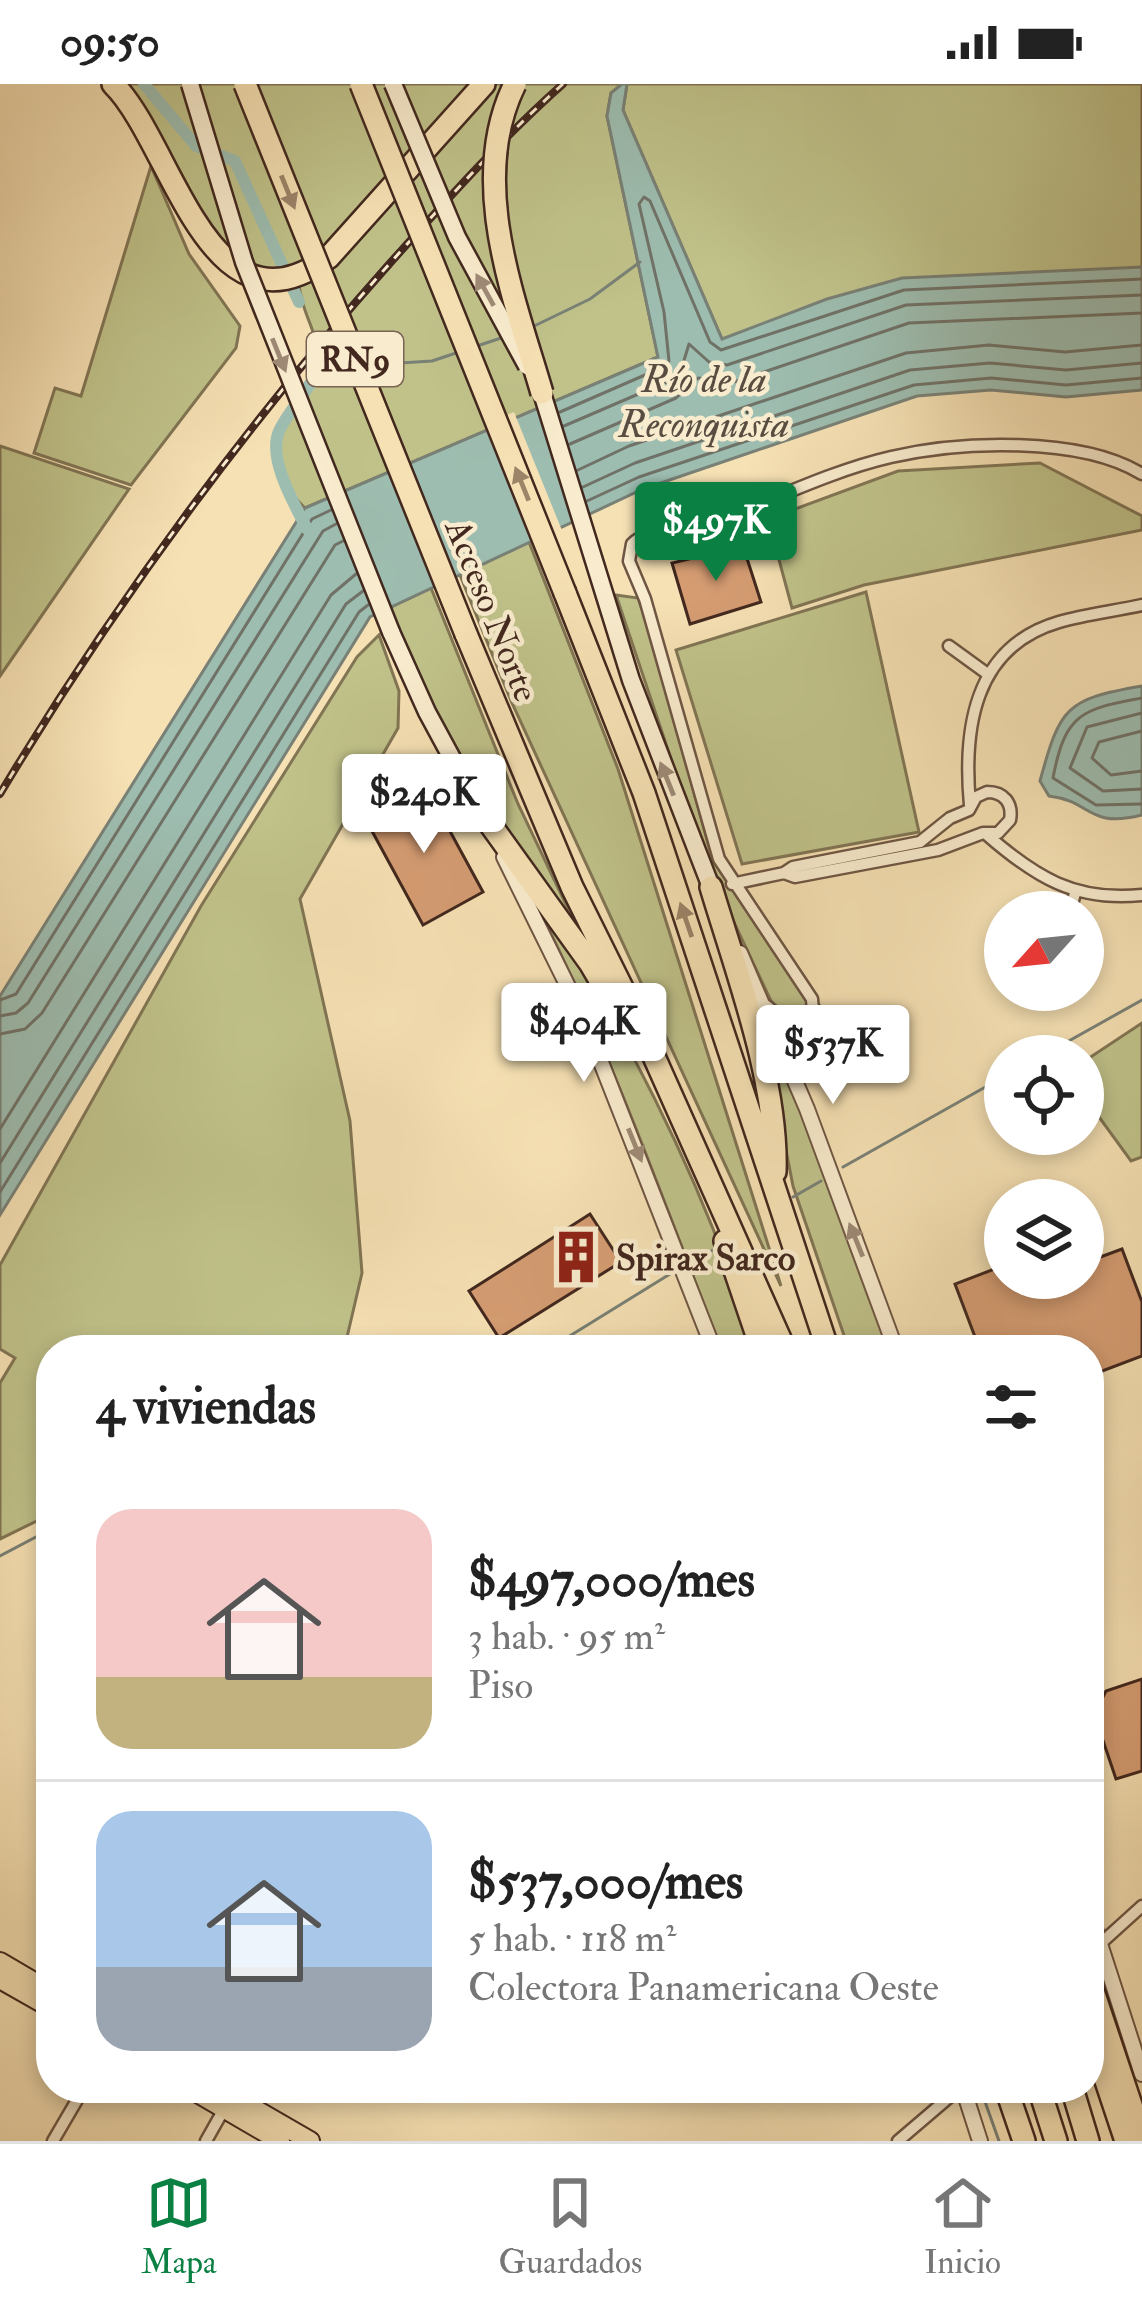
<!DOCTYPE html>
<html lang="es">
<meta charset="utf-8">
<style>
:root{--surface:#fff;--page:#f2f2f2;--text:#222;--muted:#767676;--line:#e0e0e0;--accent:#0b8043}
body{margin:0;font-family:"IM FELL Double Pica",serif;background:var(--page);color:var(--text);height:100vh;display:flex;flex-direction:column;font-size:45px;white-space:nowrap}
*{box-sizing:border-box;margin:0}
p{font-size:39px;color:var(--muted)}
.icon{flex:none;width:66px;height:66px;fill:none;stroke:currentColor;stroke-width:2;stroke-linecap:round;stroke-linejoin:round}
.map{position:relative;flex:1;overflow:hidden}
.panel{position:absolute;left:36px;top:1251px;width:1068px;height:768px;display:flex;flex-direction:column;background:var(--surface);border-radius:48px;box-shadow:0 6px 18px #0003}
.panel>*{flex:none}
.needle{width:78px;rotate:243deg}
.fabs{position:absolute;left:984px;top:807px;display:grid;gap:24px}
.fabs a{display:grid;place-items:center;width:120px;height:120px;border-radius:50%;background:var(--surface);box-shadow:0 6px 18px #0003;font-size:60px}
.price{position:absolute;translate:-50% -102px;padding:0 27px;border-radius:12px;background:#fff;color:#222;font-size:39px;line-height:78px;filter:drop-shadow(0 3px 6px #0008)}
.price::after{content:'';position:absolute;left:50%;top:72px;width:36px;height:27px;margin-left:-18px;background:inherit;clip-path:polygon(0 0,100% 0,50% 100%)}
.price.selected{background:var(--accent);color:#fff}
ul{padding:0;list-style:none}
li{display:flex;align-items:center;gap:36px;height:300px;padding:0 60px}
li+li{border-top:3px solid var(--line)}
li span{display:grid;place-items:center;flex:none;width:336px;height:240px;border-radius:36px;color:#555}
li>.icon{margin-inline-start:auto}
span .icon{width:144px;height:144px;fill:#fffc;stroke-width:1}
li b{font-size:51px}
h2{display:flex;justify-content:space-between;align-items:center;height:144px;padding:0 60px;font-size:51px}
.status{display:flex;justify-content:space-between;align-items:center;height:84px;padding:0 60px;background:var(--surface);direction:ltr}
.status svg{height:33px;fill:currentColor}
.tabs{display:flex;justify-content:space-around;align-items:center;height:168px;border-top:3px solid var(--line);background:var(--surface);font-size:33px;color:var(--muted)}
.tabs a{display:grid;justify-items:center;gap:6px}
.tabs .selected{color:var(--accent)}
.map>svg:first-child{display:block}
.green{fill:#c0c28a;stroke:#817554;stroke-width:3}
.water{fill:#9dbdb0;stroke:#798176;stroke-width:3}
.pier{fill:#f6e1b4}
.lines{fill:none;stroke-linecap:round;stroke-linejoin:round}
.shore{stroke:#707267;stroke-width:3}
.stream{stroke:#798176;stroke-width:3}
.canal{stroke:#9dbdb0;stroke-width:12}
.building{fill:#d59c72;stroke:#42281e;stroke-width:3}
.minor-casing{stroke:#6f5644;stroke-width:15}
.tertiary-casing{stroke:#6f5644;stroke-width:18}
.secondary-casing{stroke:#42281e;stroke-width:21}
.primary-casing{stroke:#42281e;stroke-width:22}
.motorway-casing{stroke:#42281e;stroke-width:26}
.minor{stroke:#f9ecce;stroke-width:10}
.tertiary{stroke:#f9ecce;stroke-width:14}
.secondary{stroke:#f9ecce;stroke-width:16}
.primary{stroke:#f6e1b4;stroke-width:18}
.motorway{stroke:#f6e1b4;stroke-width:21}
.rail-casing{stroke:#42281e;stroke-width:8}
.rail{stroke:#f9ecce;stroke-width:3;stroke-dasharray:9;stroke-linecap:butt}
.secondary-bridge-casing{stroke:#42281e;stroke-width:21;stroke-linecap:butt}
.motorway-bridge-casing{stroke:#42281e;stroke-width:26;stroke-linecap:butt}
.secondary-bridge{stroke:#f9ecce;stroke-width:16}
.motorway-bridge{stroke:#f6e1b4;stroke-width:21}
.oneway{fill:#9c8469}
.oneway2{fill:#9e8a76}
.labels{text-anchor:middle;stroke-width:9;stroke-linejoin:round;paint-order:stroke}
.shield{fill:#f9ecce;stroke:#796353;stroke-width:3}
.shield-label{font-size:33px;font-weight:bold;fill:#42281e}
.street-label{font-size:36px;fill:#42281e;stroke:#f9ecce}
.poi-label{font-size:36px;font-weight:bold;fill:#42281e;stroke:#f9ecce;text-anchor:start}
.water-label{font-size:39px;font-style:italic;fill:#594d42;stroke:#f9ecce}
</style>
<div class="status"><b>09:50</b><svg viewBox="0 0 49 12"><path d="M0 12V9h3v3zM5 12V6h3v6zM10 12V3h3v9zM15 12V0h3v12zM26 1h20v11H26zM47 4h2v5h-2z"/></svg></div>
<div class="map">
<svg width="1142" height="2057" viewBox="0 0 1142 2057">
<rect width="100%" height="100%" fill="#f6e1b4"/>
<filter id="stains"><feTurbulence type="fractalNoise" baseFrequency=".00167" numOctaves="4"/><feColorMatrix values="0 0 0 0 .2 0 0 0 0 .09 0 0 0 0 .02 0 0 0 .5 -.17"/></filter>
<radialGradient id="worn" r=".72"><stop offset=".6" stop-color="#630" stop-opacity="0"/><stop offset="1" stop-color="#630" stop-opacity=".3"/></radialGradient>
<path class="green" d="M125,0H473L329,159L298,181L260,187L229,174L192,123L147,28Z
M484,0H622L611,9L607,32L658,273L305,424C291,411 287,403 282,384C265,325 325,318 320,273C316,245 299,225 298,190Z
M627,0H1142V183L722,255L623,26Z
M151,82L189,170L240,242L236,264L131,401L34,369L55,304L81,312Z
M0,362L129,405L0,592Z
M1040,379L1142,432V446L864,501L792,524L768,435L898,387Z
M529,458L618,685L781,1202L512,619L460,491Z
M431,504L518,720L592,875L481,715L417,593L389,524Z
M866,508L919,748L742,780L676,566Z
M616,511L638,514L647,538L711,770L810,919L804,932L794,936L782,932L771,917L706,779Z
M379,551L399,607L398,644L300,815L350,1037L362,1189L344,1266H51V1430L0,1455V1299L15,1274L0,1265V1181L201,822L357,573Z
M516,781C618,927 703,1095 756,1266H721C658,1101 599,936 516,781Z
M758,922L818,1068L890,1266H849L793,1102Z
M1142,939V1073L1131,1077L1083,1011V978Z"/>
<path class="water" d="M622,0H627L623,26L722,255L827,215L902,194L1142,183V306L1066,313L991,306L917,312L643,405L370,533L0,1131V912L305,424L658,273L607,32L611,9Z
M1142,602V731C1087,745 1092,717 1049,712L1040,697C1060,623 1066,615 1142,602Z"/>
<path class="pier" d="M514,328L563,449L533,463L484,341Z"/>
<g class="lines">
<path class="shore" d="M560,328L661,284L669,277L664,228L639,120L644,113L650,117L710,258L721,266L904,206L1142,195
M564,342L671,296L681,286L689,260L709,278L727,281L906,221L1142,211
M570,360L676,314L698,294L734,298L909,239L1142,229
M578,386L629,362L906,269L989,261L1065,268L1142,261
M583,403L635,379L910,286L990,279L1066,286L1142,279
M587,417L639,393L914,301L991,294L1066,301L1142,294
M1142,614C1081,625 1065,630 1053,694L1096,721L1142,720
M1142,629L1087,643L1070,684L1103,707L1142,705
M1142,647L1099,658L1092,674L1111,691L1142,687
M0,916L16,910L312,435L331,426
M0,932L16,929L28,919L323,447L336,440
M0,950L25,945L42,929L335,461L343,457
M0,1045L331,511L356,490
M0,1079L346,520L363,507
M0,1108L359,528L368,521"/>
<path class="stream" d="M530,244L590,215L640,178
M474,263L504,253
M320,273L346,280
M368,281L432,277L459,268
M1042,972L1142,916
M843,1083L1005,992
M793,1113L821,1097
M690,1178L715,1165
M547,1266L670,1190
M0,1472L51,1445
M983,2012L999,2057"/>
<path class="canal" d="M144,0L196,62L235,77L299,218
M307,445C295,421 267,375 279,347C292,320 314,305 320,273"/>
</g>
<path class="building" d="M743,462L761,518L690,540L672,479Z
M426,703L483,808L423,841L366,736Z
M590,1130L621,1178L499,1254L469,1207Z
M1083,1147L1095,1175L1122,1165L1142,1218V1272L1089,1292V1266H980L955,1200L1005,1181V1194H1083Z
M1142,1595V1687L1116,1695L1094,1630L1106,1607Z"/>
<g class="lines">
<defs>
<path id="minor" d="M949,562L989,591
M987,708C1004,708 1013,719 1010,736L998,749H983L938,766L795,793L784,789L793,783L920,758L950,734L969,726L976,713Z
M970,721C963,646 973,563 1059,538C1086,530 1115,527 1142,521
M986,750C1035,793 1075,818 1142,811
M732,800L784,789
M1070,828L1075,809
M767,922L791,942L803,938L814,924
M796,996L814,940L812,915L719,775L645,515L629,477L632,460C649,442 679,451 701,443C763,421 826,388 891,373C960,357 1080,352 1142,390
M1100,1860L1142,1822
M53,2057L84,2004
M206,2057L224,2025
M898,2057L960,2004"/>
<path id="tertiary" d="M504,773L584,935L714,1266
M740,869L807,1025L896,1266
M1089,1826L1142,1990
M963,2004L980,2057"/>
<path id="secondary" d="M542,309L631,596L711,803
M391,548L427,628L480,726"/>
<path id="primary" d="M0,1878L51,1908
M0,1895L51,1924
M189,2004L280,2057
M218,2004L310,2057"/>
<path id="motorway" d="M113,0C173,59 209,263 329,173L484,0
M565,509L644,709L828,1266
M466,550L572,803L635,930L785,1266
M480,726L590,879L628,944
M711,803C737,890 778,998 775,1088
M725,1157L762,1266
M1089,1895L1142,2054
M1089,1946L1126,2057
M1006,2004L1024,2057
M1039,2004L1056,2057
M1072,2004L1088,2057"/>
</defs>
<use href="#minor" class="minor-casing"/>
<use href="#tertiary" class="tertiary-casing"/>
<use href="#secondary" class="secondary-casing"/>
<use href="#primary" class="primary-casing"/>
<use href="#motorway" class="motorway-casing"/>
<use href="#minor" class="minor"/>
<use href="#tertiary" class="tertiary"/>
<use href="#secondary" class="secondary"/>
<use href="#primary" class="primary"/>
<use href="#motorway" class="motorway"/>
<defs>
<path id="rail" d="M0,710C114,520 244,343 391,178C446,117 501,55 563,0"/>
</defs>
<use href="#rail" class="rail-casing"/>
<use href="#rail" class="rail"/>
<defs>
<path id="secondary-bridge" d="M190,0L244,178L391,548
M393,0L457,153L527,282"/>
<path id="motorway-bridge" d="M245,0L466,550
M361,0L565,509
M515,0C467,97 514,213 542,309"/>
</defs>
<use href="#secondary-bridge" class="secondary-bridge-casing"/>
<use href="#motorway-bridge" class="motorway-bridge-casing"/>
<use href="#secondary-bridge" class="secondary-bridge"/>
<use href="#motorway-bridge" class="motorway-bridge"/>
</g>
<defs><path id="oneway-solid" d="M-6-.8H1V-3.2L6.5 0L1 3.2V.8H-6Z" transform="scale(3)"/></defs>
<g class="oneway">
<use href="#oneway-solid" transform="translate(288 108) rotate(68)"/>
<use href="#oneway-solid" transform="translate(522 400) rotate(-112)"/>
<use href="#oneway-solid" transform="translate(686 836) rotate(-109)"/>
</g>
<g class="oneway2">
<use href="#oneway-solid" transform="translate(485 206) rotate(-119)"/>
<use href="#oneway-solid" transform="translate(279 271) rotate(68)"/>
<use href="#oneway-solid" transform="translate(667 695) rotate(-112)"/>
<use href="#oneway-solid" transform="translate(635 1061) rotate(68)"/>
<use href="#oneway-solid" transform="translate(856 1156) rotate(-112)"/>
</g>
<defs>
<symbol id="building-bare" viewBox="-9 -9 18 18"><path d="M-4-6H4V6H1V3H-1V6H-4ZM-2.5-4.3h1.7v1.8h-1.7ZM.8-4.3h1.7v1.8H.8ZM-2.5-1h1.7V.8h-1.7ZM.8-1h1.7V.8H.8Z" fill="#8f2418" stroke="#f9ecce" stroke-width="2.5" paint-order="stroke"/></symbol>
</defs>
<g fill-rule="evenodd">
<use href="#building-bare" x="538" y="1135" width="76" height="76"/>
</g>
<g class="labels">
<rect class="shield" x="307" y="248" width="96" height="54" rx="9"/>
<g class="shield-label">
<text x="355" y="287">RN9</text>
</g>
<g class="street-label">
<text transform="translate(493 526) rotate(68)" y="13">Acceso Norte</text>
</g>
<g class="poi-label">
<text x="616" y="1186">Spirax Sarco</text>
</g>
<g class="water-label">
<text x="704" y="308">Río de la<tspan x="704" dy="45">Reconquista</tspan></text>
</g>
</g>
<rect width="100%" height="100%" filter="url(#stains)"/>
<rect width="100%" height="100%" fill="url(#worn)"/>
</svg>
<div class="fabs">
<a><svg class="needle" viewBox="-14 -14 28 28"><path d="M0-13l5 13h-10z" fill="#e53935"/><path d="M0 13l5-13h-10z" fill="#767676"/></svg></a>
<a><svg class="icon" aria-label="locate" viewBox="0 0 24 24"><circle cx="12" cy="12" r="6"/><path d="M12 2v4M12 18v4M2 12h4M18 12h4"/></svg></a>
<a><svg class="icon" aria-label="layers" viewBox="0 0 24 24"><path d="M12 4l9 5-9 5-9-5zM3 14l9 5 9-5"/></svg></a>
</div>
<b class="price selected" style="left:716px;top:500px">$497K</b>
<b class="price" style="left:424px;top:772px">$240K</b>
<b class="price" style="left:584px;top:1001px">$404K</b>
<b class="price" style="left:833px;top:1023px">$537K</b>
<section class="panel">
<h2>4 viviendas<svg class="icon" aria-label="filters" viewBox="0 0 24 24"><path d="M4 7h16M4 17h16"/><circle cx="9" cy="7" r="2"/><circle cx="15" cy="17" r="2"/></svg></h2>
<ul>
<li><span style="background:linear-gradient(#f6c9c9 70%,#c2b280 0)"><svg class="icon" aria-label="home" viewBox="0 0 24 24"><path d="M3 11l9-7 9 7M6 9v11h12V9"/></svg></span><div><b>$497,000/mes</b><p>3 hab. · 95 m²</p><p>Piso</p></div></li>
<li><span style="background:linear-gradient(#a9c7e8 65%,#9aa5b1 0)"><svg class="icon" aria-label="home" viewBox="0 0 24 24"><path d="M3 11l9-7 9 7M6 9v11h12V9"/></svg></span><div><b>$537,000/mes</b><p>5 hab. · 118 m²</p><p>Colectora Panamericana Oeste</p></div></li>
</ul>
</section>
</div>
<nav class="tabs">
<a class="selected"><svg class="icon" aria-label="map" viewBox="0 0 24 24"><path d="M3 6l6-2 6 2 6-2v14l-6 2-6-2-6 2zM9 4v14M15 6v14"/></svg>Mapa</a>
<a><svg class="icon" aria-label="saved" viewBox="0 0 24 24"><path d="M7 4h10v16l-5-4-5 4z"/></svg>Guardados</a>
<a><svg class="icon" aria-label="home" viewBox="0 0 24 24"><path d="M3 11l9-7 9 7M6 9v11h12V9"/></svg>Inicio</a>
</nav>
